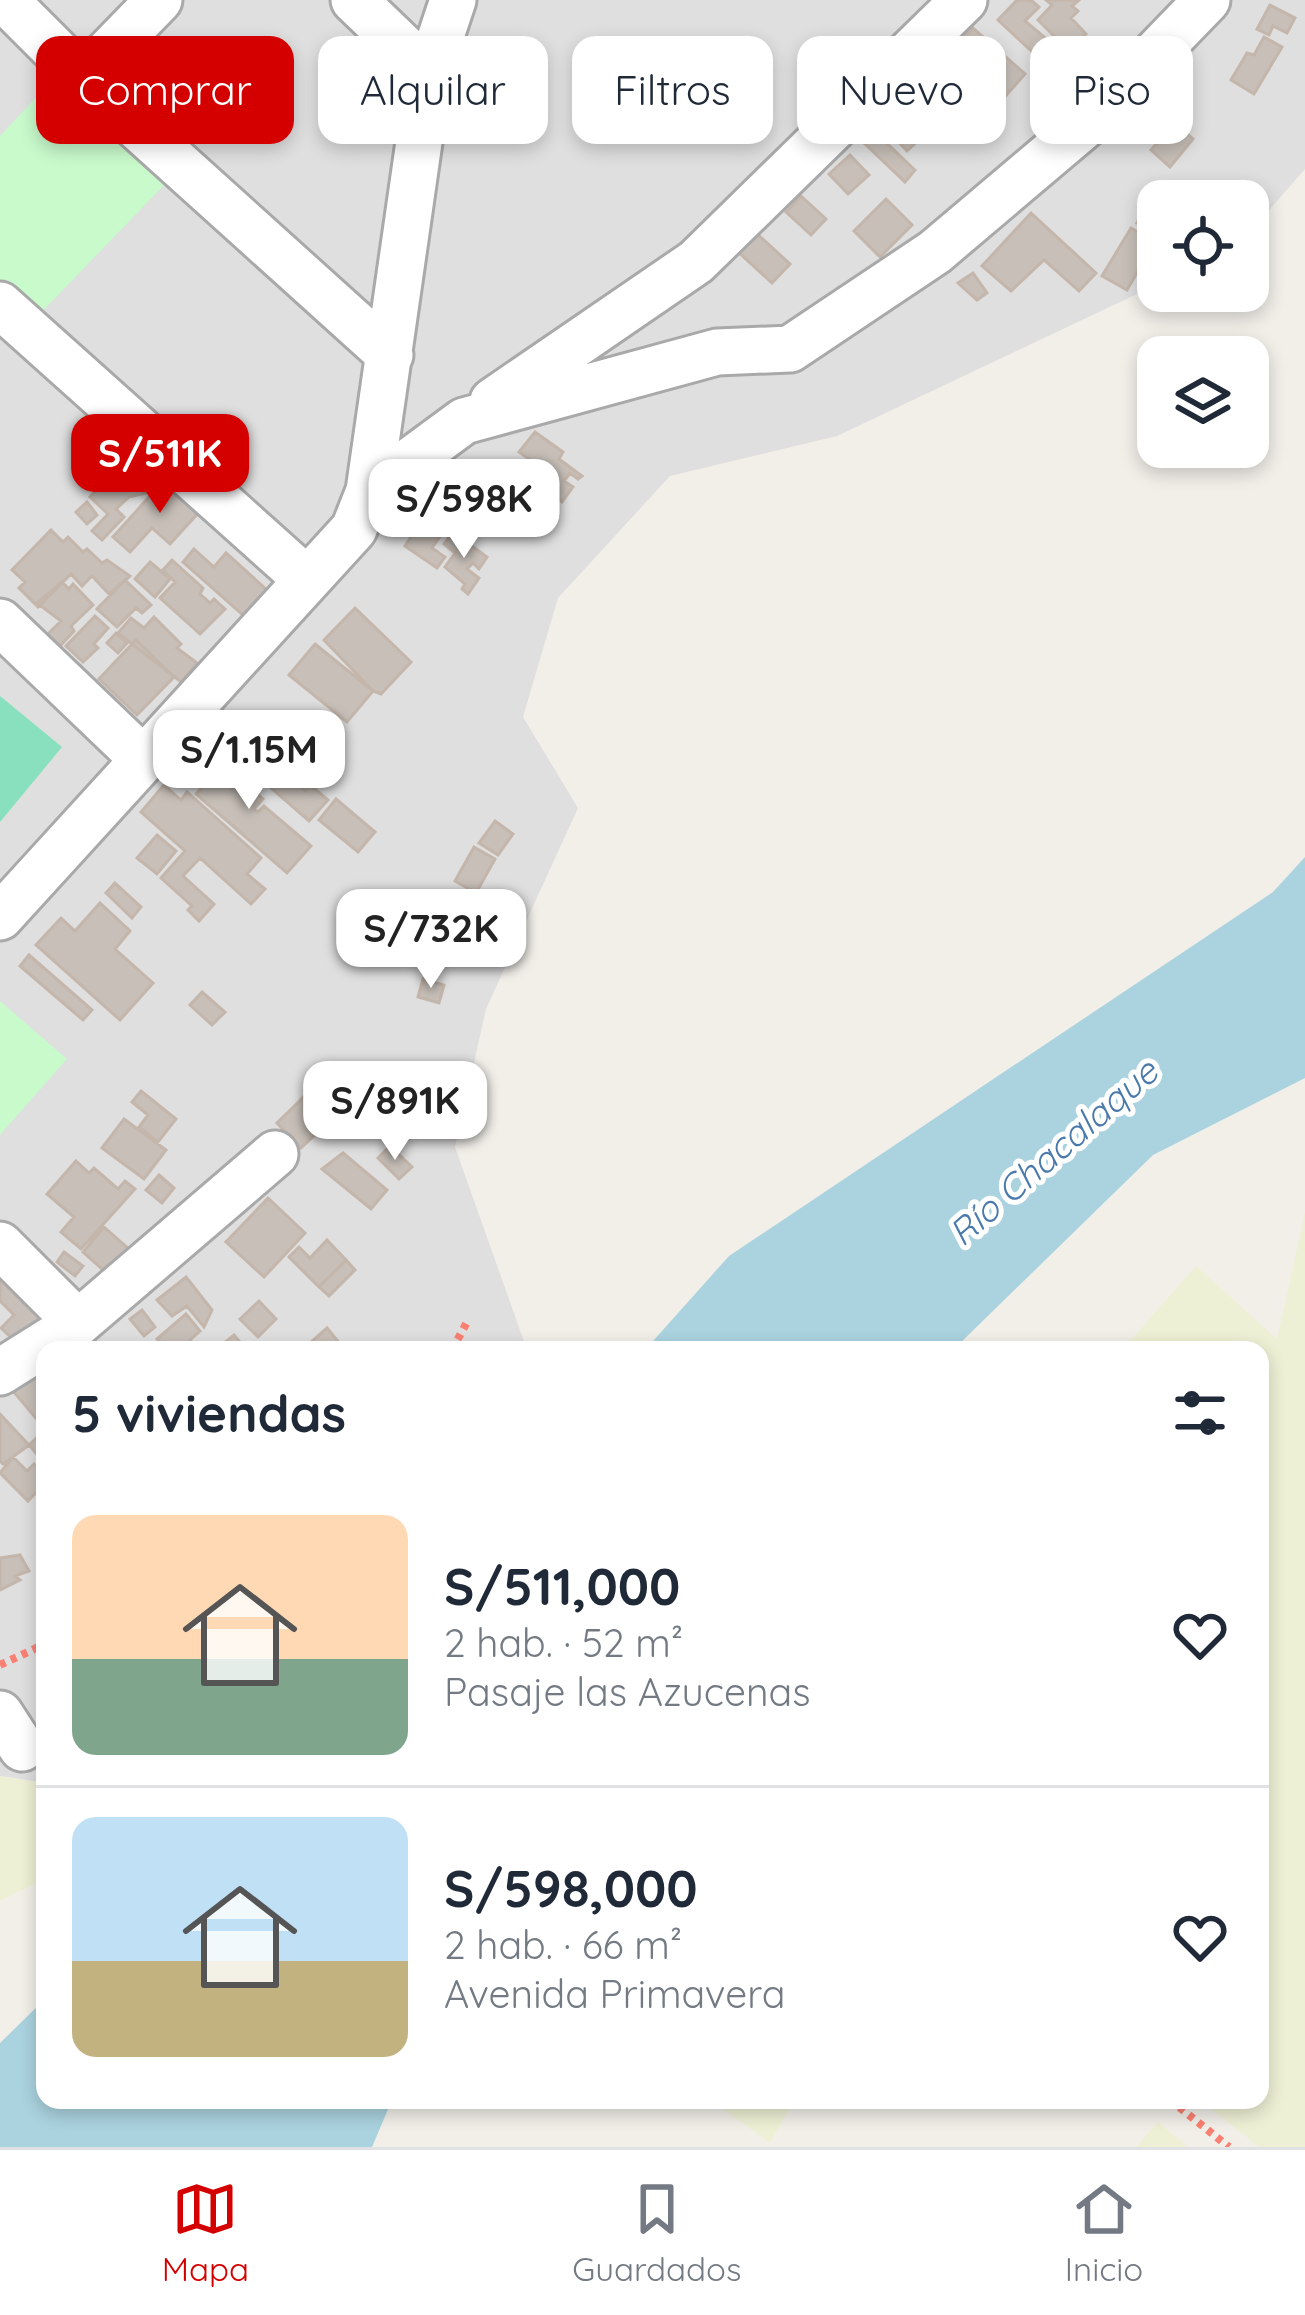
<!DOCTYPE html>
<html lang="es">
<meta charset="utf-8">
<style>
:root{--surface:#fff;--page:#f2f2f3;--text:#1f2937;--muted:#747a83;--line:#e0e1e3;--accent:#d40000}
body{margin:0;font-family:Quicksand,sans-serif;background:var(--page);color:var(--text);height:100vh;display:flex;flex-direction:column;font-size:45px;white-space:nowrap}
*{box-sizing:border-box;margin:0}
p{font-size:39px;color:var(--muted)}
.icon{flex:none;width:66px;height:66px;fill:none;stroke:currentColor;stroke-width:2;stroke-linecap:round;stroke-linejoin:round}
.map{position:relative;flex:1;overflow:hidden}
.details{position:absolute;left:36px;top:1341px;width:1233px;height:768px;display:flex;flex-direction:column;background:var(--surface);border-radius:24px;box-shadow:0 6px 18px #0003}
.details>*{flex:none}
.top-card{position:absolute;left:36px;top:36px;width:1233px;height:108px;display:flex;gap:24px}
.fabs{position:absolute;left:1137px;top:180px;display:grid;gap:24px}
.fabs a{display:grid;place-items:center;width:132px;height:132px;border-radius:24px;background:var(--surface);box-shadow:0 6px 18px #0003;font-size:60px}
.price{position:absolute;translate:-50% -102px;padding:0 27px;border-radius:24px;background:#fff;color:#222;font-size:39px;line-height:78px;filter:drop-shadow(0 3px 6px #0008)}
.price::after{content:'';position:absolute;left:50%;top:72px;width:36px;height:27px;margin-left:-18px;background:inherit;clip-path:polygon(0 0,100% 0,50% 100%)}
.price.current{background:var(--accent);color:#fff}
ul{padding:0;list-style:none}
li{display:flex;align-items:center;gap:36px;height:300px;padding:0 36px}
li+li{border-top:3px solid var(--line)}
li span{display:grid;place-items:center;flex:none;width:336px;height:240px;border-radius:24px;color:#555}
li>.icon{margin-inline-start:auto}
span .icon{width:144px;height:144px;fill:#fffc;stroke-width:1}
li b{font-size:51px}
h2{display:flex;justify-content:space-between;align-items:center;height:144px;padding:0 36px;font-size:51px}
.pill{padding:0 42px;border-radius:24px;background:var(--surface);box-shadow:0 6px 18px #0003;font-size:42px;line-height:108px}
.pill.current{background:var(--accent);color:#fff}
.dock{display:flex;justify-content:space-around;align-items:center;height:168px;border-top:3px solid var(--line);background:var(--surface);font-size:33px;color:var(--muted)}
.dock a{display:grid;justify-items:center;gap:6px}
.dock .current{color:var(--accent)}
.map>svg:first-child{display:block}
.residential{fill:#e0dfdf}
.farmland{fill:#eef0d5}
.park{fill:#c8facc}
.pitch{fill:#88e0be}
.water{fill:#aad3df}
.building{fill:#c7bfb8;stroke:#c4b6ab;stroke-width:3}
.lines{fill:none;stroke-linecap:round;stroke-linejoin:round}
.minor-casing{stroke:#a9a9a9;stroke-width:51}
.path{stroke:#fa8072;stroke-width:8;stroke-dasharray:6 6;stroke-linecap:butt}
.minor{stroke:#fff;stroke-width:45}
.labels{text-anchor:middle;stroke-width:10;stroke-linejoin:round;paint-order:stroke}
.water-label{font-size:36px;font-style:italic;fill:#4a7aab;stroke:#fff}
</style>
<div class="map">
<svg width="1305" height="2147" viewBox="0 0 1305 2147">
<rect width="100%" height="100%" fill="#f2efe9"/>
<path class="residential" d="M0,0H1305V169L1248,234V201H1158V284L837,436L670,476L558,598L523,717L578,808L486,1009L455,1147L527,1350H45V1783L0,1776Z"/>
<path class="farmland" d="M1305,1212V2147H1259L1200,2100H1260V1350H1122L1196,1266L1277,1339Z
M0,1776L45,1783V1879L0,1901Z
M711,2100H794L770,2143Z
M1158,2122L1188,2147H1136Z"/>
<path class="park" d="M55,77L168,181L31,323L0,294V136Z
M0,1001L67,1059L0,1135Z"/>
<path class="pitch" d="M0,696L62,747L0,822Z"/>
<path class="water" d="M1305,857V1078L1153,1155L953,1350H645L729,1256L1273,892Z
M45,1999V2100H392L372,2147H0V2043Z"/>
<path class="building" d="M1017,0H1031L1039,7L1025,21L1056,47L1042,61L998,20Z
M1046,0H1079L1072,6L1078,11L1071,18L1086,34L1069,51L1038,20L1052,5Z
M1270,5L1295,18L1287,33L1273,26L1269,35L1257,29Z
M973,28L1025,74L1002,100L949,54Z
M1264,37L1282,47L1254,94L1231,80L1247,53L1254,55Z
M1076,42L1098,67L1070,92L1048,68Z
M940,60L962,80L950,93L928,72Z
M969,81L990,101L978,113L957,93Z
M895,105L923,136L907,151L878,120Z
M1175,123L1193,139L1170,167L1151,150Z
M874,131L915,170L905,182L863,142Z
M850,155L869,175L848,194L829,174Z
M801,196L826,219L811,235L786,212Z
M1151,196L1162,201H1158V233L1137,223Z
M886,199L912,225L880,257L854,231Z
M1031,213L1096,273L1079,291L1044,260L1011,291L982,266Z
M1131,228L1155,242L1127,290L1102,276Z
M754,231L790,264L772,283L736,250Z
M973,273L987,293L977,300L958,283Z
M535,432L563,452L559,459L582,476L578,479L570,473L564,481L573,487L562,502L530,478L539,466L519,452Z
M119,467L146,493L129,497L116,509L124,517L102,540L92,531L108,514L90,497Z
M167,477L202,509L170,544L152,528L130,552L113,537Z
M439,495L451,502L446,509L467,523L458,536L446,528L432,548L445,557L437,568L405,546Z
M87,502L97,515L87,524L76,512Z
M51,530L63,542L68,537L83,552L87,549L102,563L107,560L130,576L109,594L92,576L82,586L71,574L38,607L19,588L25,582L12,570Z
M453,532L487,557L479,569L473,563L467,569L479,578L468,594L462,589L465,584L445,567L455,553L444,544Z
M194,549L214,567L226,553L267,590L244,616L183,562Z
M172,560L203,588L200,594L210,603L214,599L225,609L200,634L160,598L175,582L163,570Z
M150,562L170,579L155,597L135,579Z
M125,580L151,605L142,613L136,608L117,627L97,609Z
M62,582L69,589L73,584L93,605L71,626L74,631L60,646L48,634L61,621L37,603Z
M355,608L411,662L381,694L373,691L324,640Z
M95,616L108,628L94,644L98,648L83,662L66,646Z
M154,617L181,644L177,648L197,663L181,682L118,633L131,618L144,628Z
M116,633L127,643L118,653L107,643Z
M136,640L174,677L137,715L99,679Z
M315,644L373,691L347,722L289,675Z
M265,733L298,762L287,775L306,791L310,785L328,800L309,821L240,761Z
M209,742L232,762L226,767L263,799L254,809L258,812L264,806L311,846L287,873L196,794L208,780L214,783L218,777L195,758Z
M164,785L181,800L187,792L261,858L247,874L265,889L251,904L200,858L183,876L214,904L199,921L188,910L192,906L161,878L185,851L141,812Z
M336,799L375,832L358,852L319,820Z
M495,821L513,834L498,855L479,843Z
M157,835L176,851L157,874L137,858Z
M474,847L495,859L476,893L455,881Z
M115,883L141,907L132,918L106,893Z
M446,891L468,903L447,943L425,931Z
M100,903L130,931L115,949L153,983L120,1020L36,945L61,918L75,931Z
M29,955L92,1010L83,1020L20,966Z
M423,979L444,985L439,1003L418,997Z
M202,992L225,1012L212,1025L190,1005Z
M322,1079L336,1094L308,1122L318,1132L301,1148L277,1123Z
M141,1091L176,1119L158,1142L139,1127L148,1115L132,1102Z
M416,1100L439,1101L438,1125L416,1124Z
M124,1119L166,1150L144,1179L102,1148Z
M390,1146L412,1167L399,1179L378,1158Z
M343,1153L387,1190L371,1209L322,1169Z
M76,1161L89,1173L94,1168L118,1189L125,1181L135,1189L81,1249L61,1232L74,1217L47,1194Z
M159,1175L174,1188L162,1203L146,1190Z
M268,1198L305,1233L264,1277L226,1242Z
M104,1227L139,1258H122L102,1269L83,1252Z
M327,1240L346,1260L319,1287L289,1257L299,1247L310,1258Z
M64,1252L83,1266L75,1276L57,1262Z
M346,1260L355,1270L329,1296L319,1287Z
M0,1263L58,1319L26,1352L1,1328L14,1315L0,1301Z
M186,1277L212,1310L204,1327L187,1306L172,1316L157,1300Z
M259,1301L276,1319L258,1337L240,1319Z
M142,1310L155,1327L144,1336L130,1319Z
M186,1314L200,1331L190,1340L198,1350H167L157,1339Z
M327,1328L341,1345L334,1350H302Z
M234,1335L245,1348L222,1350L219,1347Z
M45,1365V1429L13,1391Z
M0,1414L29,1445L3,1464L0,1461Z
M40,1435L45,1441V1464L29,1445Z
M13,1457L27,1471L34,1464L45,1474V1483L28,1501L0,1473Z
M20,1555L29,1571L15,1576L20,1580L0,1590V1558Z"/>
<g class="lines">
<defs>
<path id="minor" d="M5,0L83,78L390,355
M354,0L429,72
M83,78L159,0
M0,305L307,580
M493,401L696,262L964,0
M369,491L464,421L717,352L790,349L935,252L1092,119L1207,0
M0,622L144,760
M0,917L354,529L369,491L429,72L453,0
M0,1245L78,1323
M0,1372L78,1323L275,1154
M0,1714L22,1748"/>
</defs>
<use href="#minor" class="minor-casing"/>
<path class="path" d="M452,1350L467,1322
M0,1665L45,1644
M1170,2100L1229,2147"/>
<use href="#minor" class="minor"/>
</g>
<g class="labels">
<g class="water-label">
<text transform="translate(1053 1152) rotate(-41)" y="13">Río Chacalaque</text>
</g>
</g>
</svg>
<div class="fabs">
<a><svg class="icon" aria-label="locate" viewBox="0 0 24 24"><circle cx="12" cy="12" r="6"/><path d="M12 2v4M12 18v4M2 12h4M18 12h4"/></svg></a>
<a><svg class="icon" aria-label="layers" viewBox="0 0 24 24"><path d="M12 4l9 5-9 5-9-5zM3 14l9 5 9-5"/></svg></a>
</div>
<b class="price current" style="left:160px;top:516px">S/511K</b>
<b class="price" style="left:464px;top:561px">S/598K</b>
<b class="price" style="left:249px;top:812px">S/1.15M</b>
<b class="price" style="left:431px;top:991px">S/732K</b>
<b class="price" style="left:395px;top:1163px">S/891K</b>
<div class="top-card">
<a class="pill current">Comprar</a>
<a class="pill">Alquilar</a>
<a class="pill">Filtros</a>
<a class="pill">Nuevo</a>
<a class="pill">Piso</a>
</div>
<section class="details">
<h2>5 viviendas<svg class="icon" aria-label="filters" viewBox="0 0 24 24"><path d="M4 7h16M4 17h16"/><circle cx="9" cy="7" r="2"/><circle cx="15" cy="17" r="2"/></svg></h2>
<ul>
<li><span style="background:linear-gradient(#ffd9b3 60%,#7fa58c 0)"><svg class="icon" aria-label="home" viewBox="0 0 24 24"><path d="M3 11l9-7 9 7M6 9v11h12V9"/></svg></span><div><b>S/511,000</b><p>2 hab. · 52 m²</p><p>Pasaje las Azucenas</p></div><svg class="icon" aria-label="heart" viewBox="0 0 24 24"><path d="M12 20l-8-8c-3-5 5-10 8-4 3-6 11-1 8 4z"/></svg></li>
<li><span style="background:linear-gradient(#bfe0f5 60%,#c2b280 0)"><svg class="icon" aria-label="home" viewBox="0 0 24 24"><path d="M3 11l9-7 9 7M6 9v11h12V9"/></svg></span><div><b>S/598,000</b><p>2 hab. · 66 m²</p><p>Avenida Primavera</p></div><svg class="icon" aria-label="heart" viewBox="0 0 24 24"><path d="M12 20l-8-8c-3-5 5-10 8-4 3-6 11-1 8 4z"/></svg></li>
</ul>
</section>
</div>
<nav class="dock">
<a class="current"><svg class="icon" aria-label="map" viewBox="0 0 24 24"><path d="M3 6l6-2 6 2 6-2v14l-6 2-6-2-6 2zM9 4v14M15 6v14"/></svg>Mapa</a>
<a><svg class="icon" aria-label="saved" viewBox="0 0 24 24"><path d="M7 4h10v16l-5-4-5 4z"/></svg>Guardados</a>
<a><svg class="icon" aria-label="home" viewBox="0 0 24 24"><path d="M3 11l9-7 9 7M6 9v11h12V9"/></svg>Inicio</a>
</nav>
